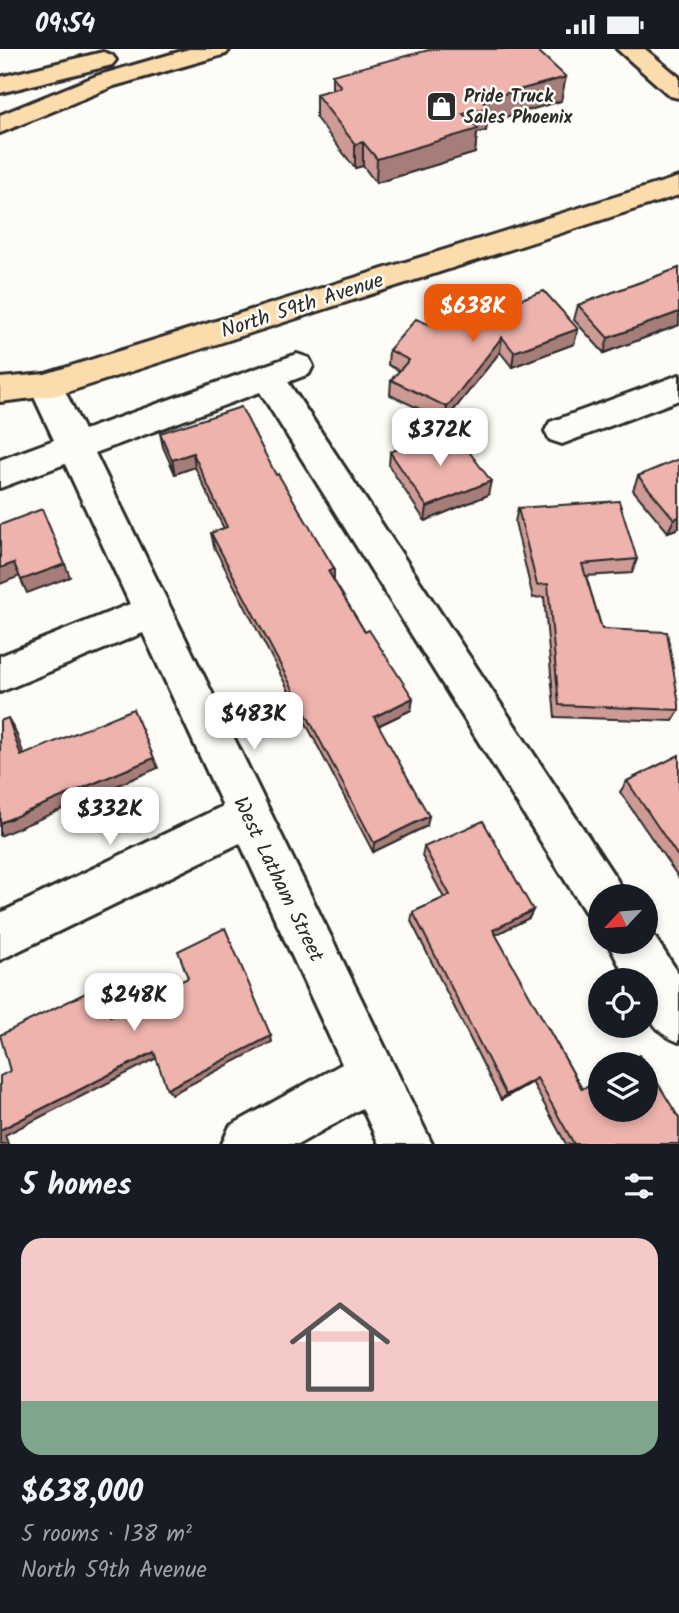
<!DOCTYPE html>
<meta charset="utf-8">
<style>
:root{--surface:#171b24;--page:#242831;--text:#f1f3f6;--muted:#9ea1a6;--line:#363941;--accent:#ea580c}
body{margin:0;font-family:Kalam,sans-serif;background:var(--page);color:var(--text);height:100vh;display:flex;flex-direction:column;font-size:26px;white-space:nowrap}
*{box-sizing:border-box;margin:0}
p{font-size:23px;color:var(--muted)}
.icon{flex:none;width:38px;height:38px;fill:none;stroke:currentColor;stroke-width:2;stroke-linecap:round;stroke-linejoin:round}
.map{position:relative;height:1095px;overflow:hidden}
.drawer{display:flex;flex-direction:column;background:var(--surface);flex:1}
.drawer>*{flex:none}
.needle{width:46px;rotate:244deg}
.tools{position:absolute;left:588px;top:835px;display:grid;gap:14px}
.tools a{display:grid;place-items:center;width:70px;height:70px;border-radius:50%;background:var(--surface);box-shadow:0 4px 10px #0003;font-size:35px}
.price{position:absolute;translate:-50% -60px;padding:0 16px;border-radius:14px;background:#fff;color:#222;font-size:23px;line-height:46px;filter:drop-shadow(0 2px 4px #0008)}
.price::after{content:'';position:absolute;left:50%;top:42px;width:21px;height:16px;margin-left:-10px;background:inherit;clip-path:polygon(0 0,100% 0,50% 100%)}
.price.selected{background:var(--accent);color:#fff}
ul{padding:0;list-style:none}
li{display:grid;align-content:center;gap:14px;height:371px;padding:0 21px}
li+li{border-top:2px solid var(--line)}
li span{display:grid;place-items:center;height:217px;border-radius:21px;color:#555}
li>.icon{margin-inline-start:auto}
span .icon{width:126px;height:126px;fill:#fffc;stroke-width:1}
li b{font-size:30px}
h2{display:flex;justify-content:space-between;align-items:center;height:84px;padding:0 21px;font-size:30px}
.status{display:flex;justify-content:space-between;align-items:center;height:49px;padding:0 35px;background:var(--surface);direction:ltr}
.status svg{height:19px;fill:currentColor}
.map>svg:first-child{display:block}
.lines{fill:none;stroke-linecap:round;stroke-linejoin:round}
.minor-casing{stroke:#2b2b2b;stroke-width:6}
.major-casing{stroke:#2b2b2b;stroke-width:6}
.highway-casing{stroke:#2b2b2b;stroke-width:6}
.minor{fill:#fdfcf7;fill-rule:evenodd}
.major{fill:#fcdcac;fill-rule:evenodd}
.highway{fill:#fcdcac;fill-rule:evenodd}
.wall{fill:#cd9a95;stroke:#2b2b2b;stroke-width:2}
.shaded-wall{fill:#a77d79;stroke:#2b2b2b;stroke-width:2}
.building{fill:#eeb3ad;stroke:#2b2b2b;stroke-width:2}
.labels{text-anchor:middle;stroke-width:5;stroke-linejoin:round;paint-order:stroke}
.far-poi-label{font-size:18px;font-weight:bold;fill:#2b2b2b;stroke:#fdfcf7;text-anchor:start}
.street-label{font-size:21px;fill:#2b2b2b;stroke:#fdfcf7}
</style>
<div class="status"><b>09:54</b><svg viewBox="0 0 49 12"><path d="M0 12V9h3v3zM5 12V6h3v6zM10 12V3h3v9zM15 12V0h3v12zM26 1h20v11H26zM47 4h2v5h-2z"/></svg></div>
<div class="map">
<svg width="679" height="1095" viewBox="0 0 679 1095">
<rect width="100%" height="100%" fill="#fdfcf7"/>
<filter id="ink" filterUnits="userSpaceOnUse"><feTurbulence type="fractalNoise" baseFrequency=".0143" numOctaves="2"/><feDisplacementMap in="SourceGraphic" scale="14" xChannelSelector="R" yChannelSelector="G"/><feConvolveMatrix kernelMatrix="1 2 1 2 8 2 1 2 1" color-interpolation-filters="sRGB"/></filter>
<g filter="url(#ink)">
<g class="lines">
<defs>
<path id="minor" d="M297,305L309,309L313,317L309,325L288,333L617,831L624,847H600V870L585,863L260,343L95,404L432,1095H379L362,1059L299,1095H222L230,1077L342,1015L240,794L0,911V864L223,757L143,584L0,643V607L130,555L65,415L0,439V411L54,391L29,337L34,328L46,325L58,328L84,381Z
M679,326V351L562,395L550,391L545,382L550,373Z
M646,875L679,925V993C648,981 646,962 646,931H627L607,892H646Z"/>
<path id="major" d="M617,0H645L679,28V49L670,47Z
M679,128V146L58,346L0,353V329L45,325Z"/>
<path id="highway" d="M189,0H230L226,5L114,37L0,84V66L96,27Z
M103,3L112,6L116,11L112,16L0,44V28Z"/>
</defs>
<use href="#minor" class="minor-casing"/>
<use href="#major" class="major-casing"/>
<use href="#highway" class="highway-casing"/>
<use href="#minor" class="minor"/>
<use href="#major" class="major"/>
<use href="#highway" class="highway"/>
</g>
<path class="wall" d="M332,26L561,52L487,73L486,82L477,84L475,104L376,134L363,117L355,119L316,69V45L332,41Z
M679,219V276L604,304L574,271L578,256Z
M438,279L578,280L574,295L512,318L500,303L445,372L390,346L391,331L400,322L388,316L389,301Z
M160,384L276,426L334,519V532L365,583L413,649L411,661L378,677L427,777L373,803L214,498L211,484L224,480L195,418L175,425L163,398Z
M390,403L488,446L425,472L389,417Z
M679,410V479L668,483L633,441L638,427Z
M518,459L637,510L632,524L586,527L602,580L679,655V662L673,672L555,668L544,548L533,549L515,473Z
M679,706V829L620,743L627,732Z
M424,798L533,861L529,869L495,886L582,1040L679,1095H566L532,1033L501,1051L411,872L413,863L444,849L422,807Z"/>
<path class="shaded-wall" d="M566,28L561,52L487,73L486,82L477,84L475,104L376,134L377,110L463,65L482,51Z
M363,93V117L355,119V95Z
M679,263V276L604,304L608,289Z
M578,280L574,295L512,318L514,303Z
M502,288L500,303L445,372L447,358Z
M193,404L195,418L175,425L172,411Z
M491,432L488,446L425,472L427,458Z
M679,468V479L668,483L674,470Z
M14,514L20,527L0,535V519Z
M65,515L70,528L27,544L21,531Z
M334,519V532L328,522Z
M413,649L411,661L373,679L374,668Z
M8,669L15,681L28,717L21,707Z
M154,709L158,719L0,787V774Z
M429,767L427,777L373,803L374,794Z
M533,861L529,869L489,889L493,881Z
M100,937L106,944L116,973L110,967Z
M271,987L272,993L172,1045L167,1040Z
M154,1003L159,1008L5,1086L8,1095H0V1081Z
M537,1029L532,1033L501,1051L506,1046Z"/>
<path class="building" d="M433,0H536L566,28L482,51L489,58L463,65L478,80L377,110L363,93L355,95L316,45L341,38L332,26Z
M679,219V263L608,289L578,256Z
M544,242L578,280L514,303L502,288L447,358L391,331L409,311L389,301L416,270L438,279Z
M241,358L276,426L278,425L334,519L328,522L365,583L369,581L413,649L374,668L429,767L374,794L211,484L227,478L193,404L172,411L160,384Z
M452,380L491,432L427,458L390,403Z
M679,410V468L674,470L638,427Z
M619,452L637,510L582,515L602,580L667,583L679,655V661L559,656L548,535L537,536L518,459Z
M42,460L65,515L21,531L14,514L0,519V476Z
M133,660L154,709L0,774V672L8,669L21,707Z
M679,706V809L627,732Z
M483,772L533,861L493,881L582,1040L600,1029V1060H646V1015L679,1069V1095H574L537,1029L506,1046L413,863L450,846L424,798Z
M225,879L271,987L167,1040L154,1003L0,1081V1027L10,1022L0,986L100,937L110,967L188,929L178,902Z
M640,1006L646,1015H624Z"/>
</g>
<defs>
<symbol id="shop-square" viewBox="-11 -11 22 22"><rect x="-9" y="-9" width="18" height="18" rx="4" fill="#2b2b2b" stroke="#fdfcf7"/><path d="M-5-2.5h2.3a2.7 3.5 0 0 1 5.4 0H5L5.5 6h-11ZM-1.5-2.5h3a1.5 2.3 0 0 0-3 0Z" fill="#fff"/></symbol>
</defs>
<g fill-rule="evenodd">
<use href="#shop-square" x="424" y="40" width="35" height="35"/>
</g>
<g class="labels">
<g class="far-poi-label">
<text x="464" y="53">Pride Truck<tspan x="464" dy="21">Sales Phoenix</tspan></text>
</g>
<g class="street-label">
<text transform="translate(302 256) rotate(-18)" y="7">North 59th Avenue</text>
<text transform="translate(279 830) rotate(64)" y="7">West Latham Street</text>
</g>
</g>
</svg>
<div class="tools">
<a><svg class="needle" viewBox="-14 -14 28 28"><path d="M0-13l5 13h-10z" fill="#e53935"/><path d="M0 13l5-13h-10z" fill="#9ea1a6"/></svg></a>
<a><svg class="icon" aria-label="locate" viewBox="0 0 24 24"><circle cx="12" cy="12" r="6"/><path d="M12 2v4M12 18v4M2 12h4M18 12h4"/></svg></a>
<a><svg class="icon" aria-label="layers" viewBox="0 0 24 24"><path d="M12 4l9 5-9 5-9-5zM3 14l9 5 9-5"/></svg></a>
</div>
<b class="price selected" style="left:473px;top:295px">$638K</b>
<b class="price" style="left:440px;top:419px">$372K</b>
<b class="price" style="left:254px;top:703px">$483K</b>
<b class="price" style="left:110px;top:798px">$332K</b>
<b class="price" style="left:134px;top:984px">$248K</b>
</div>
<section class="drawer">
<h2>5 homes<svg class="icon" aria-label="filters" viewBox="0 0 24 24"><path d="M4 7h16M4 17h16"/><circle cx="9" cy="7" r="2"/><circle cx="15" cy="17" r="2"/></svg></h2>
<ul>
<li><span style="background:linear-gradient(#f6c9c9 75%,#7fa58c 0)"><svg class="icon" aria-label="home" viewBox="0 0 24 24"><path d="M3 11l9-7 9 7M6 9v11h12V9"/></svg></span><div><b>$638,000</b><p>5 rooms · 138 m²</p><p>North 59th Avenue</p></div></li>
</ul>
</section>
